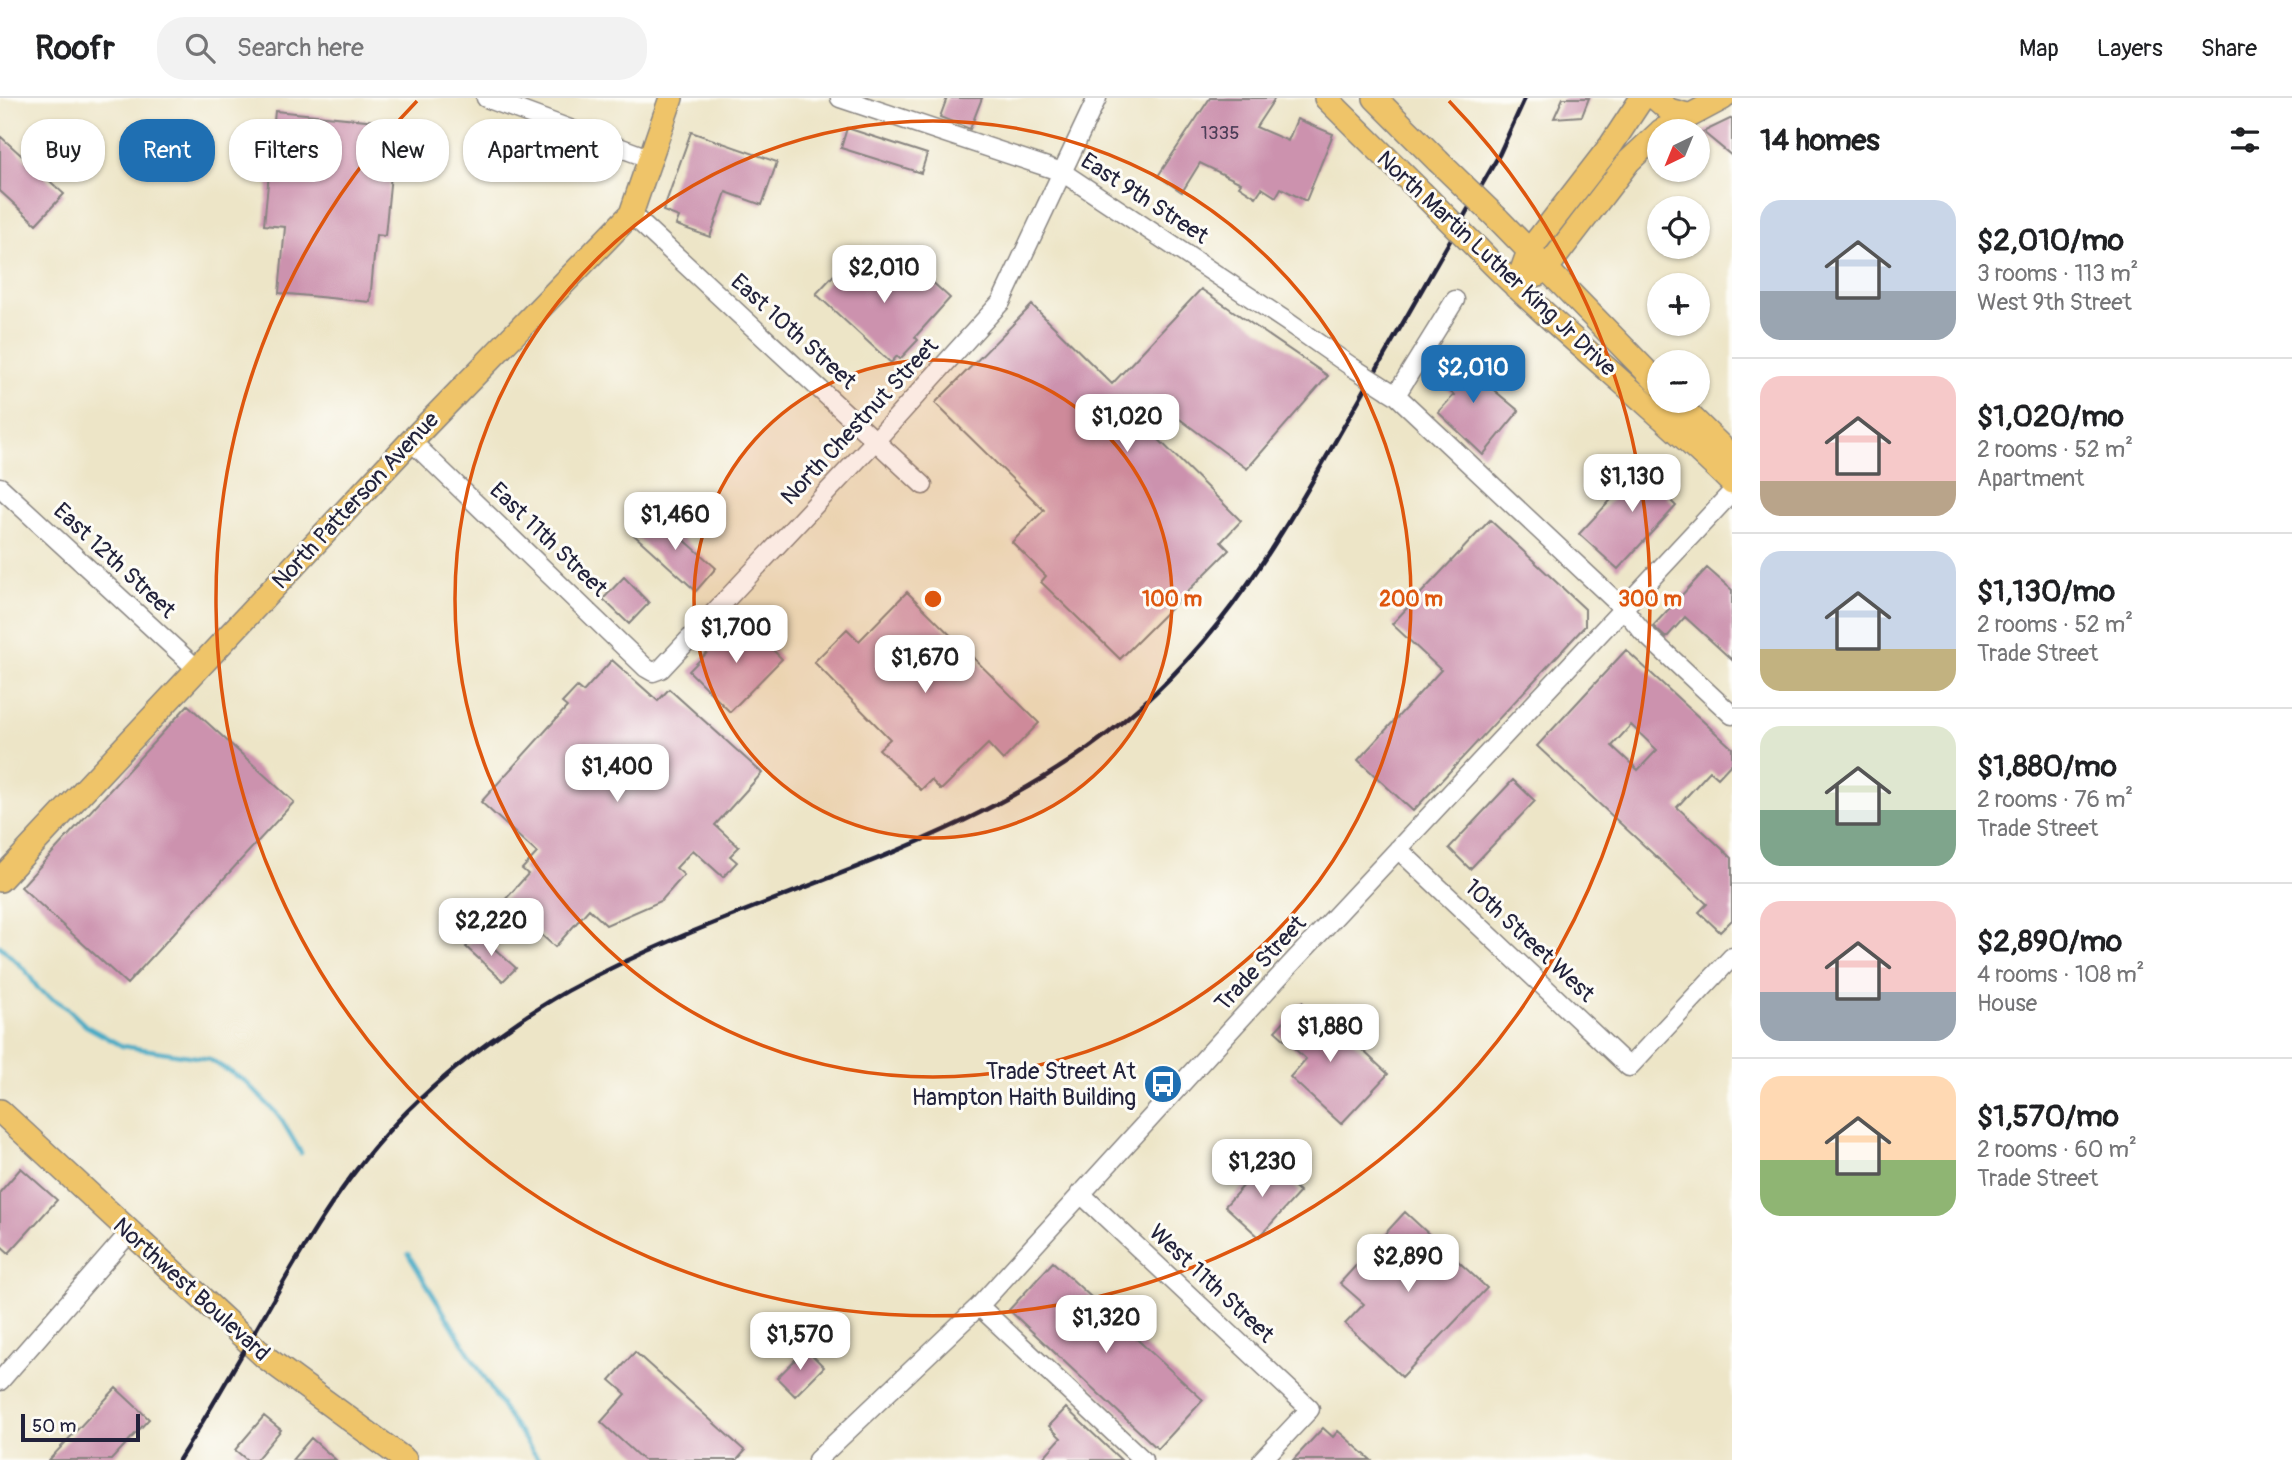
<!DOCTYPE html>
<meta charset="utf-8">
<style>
:root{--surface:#fff;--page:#f2f2f2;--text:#202124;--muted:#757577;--line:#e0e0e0;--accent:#1f6fb2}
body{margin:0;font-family:Pangolin,sans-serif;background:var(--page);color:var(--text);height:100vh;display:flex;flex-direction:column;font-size:26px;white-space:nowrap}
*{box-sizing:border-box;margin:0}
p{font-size:23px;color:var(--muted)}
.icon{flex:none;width:38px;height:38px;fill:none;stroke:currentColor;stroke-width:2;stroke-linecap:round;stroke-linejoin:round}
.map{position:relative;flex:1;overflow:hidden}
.drawer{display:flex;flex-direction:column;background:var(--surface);width:560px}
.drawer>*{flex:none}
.hud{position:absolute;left:21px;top:21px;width:665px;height:63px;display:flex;gap:14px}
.needle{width:46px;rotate:223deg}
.controls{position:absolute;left:1647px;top:21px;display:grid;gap:14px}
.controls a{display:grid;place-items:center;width:63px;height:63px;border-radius:50%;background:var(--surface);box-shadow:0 2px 5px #0004;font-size:35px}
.scale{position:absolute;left:21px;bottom:18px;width:119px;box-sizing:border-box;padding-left:7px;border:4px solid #22223b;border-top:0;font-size:19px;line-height:24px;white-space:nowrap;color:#22223b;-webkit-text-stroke:5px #fdfcf7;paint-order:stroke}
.price{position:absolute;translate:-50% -60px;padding:0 16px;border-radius:14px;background:#fff;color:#222;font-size:23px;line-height:46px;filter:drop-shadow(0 2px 4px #0008)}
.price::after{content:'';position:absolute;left:50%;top:42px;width:21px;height:16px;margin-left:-10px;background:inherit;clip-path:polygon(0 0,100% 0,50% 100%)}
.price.on{background:var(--accent);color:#fff}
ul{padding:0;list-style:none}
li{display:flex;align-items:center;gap:21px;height:175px;padding:0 28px}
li+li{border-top:2px solid var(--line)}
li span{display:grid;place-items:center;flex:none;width:196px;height:140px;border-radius:21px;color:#555}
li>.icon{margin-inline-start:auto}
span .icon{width:84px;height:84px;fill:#fffc;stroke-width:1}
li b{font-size:30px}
h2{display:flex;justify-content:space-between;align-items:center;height:84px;padding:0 28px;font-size:30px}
.chip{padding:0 24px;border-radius:28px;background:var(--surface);box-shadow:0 2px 5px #0004;font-size:24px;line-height:63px}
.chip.on{background:var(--accent);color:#fff}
header{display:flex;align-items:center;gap:42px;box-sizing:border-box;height:98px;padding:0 35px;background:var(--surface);border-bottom:2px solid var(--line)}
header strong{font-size:33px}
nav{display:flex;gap:38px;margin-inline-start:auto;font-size:24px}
.search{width:490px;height:63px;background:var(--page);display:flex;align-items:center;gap:18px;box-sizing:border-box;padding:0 24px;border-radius:28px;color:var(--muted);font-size:26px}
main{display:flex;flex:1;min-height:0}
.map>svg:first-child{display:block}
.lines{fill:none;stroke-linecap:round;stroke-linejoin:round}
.stream{stroke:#46aac5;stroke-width:4.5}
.building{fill:#cc92ae;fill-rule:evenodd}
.minor-casing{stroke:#888481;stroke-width:21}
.major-casing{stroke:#888481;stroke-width:26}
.minor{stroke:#fff;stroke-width:18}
.major{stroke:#efc469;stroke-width:23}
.rail{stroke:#22223b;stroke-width:4.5}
.minor-bridge-casing{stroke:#888481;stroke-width:21;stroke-linecap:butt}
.major-bridge-casing{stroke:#888481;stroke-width:26;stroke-linecap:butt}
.minor-bridge{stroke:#fff;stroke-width:18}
.major-bridge{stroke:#efc469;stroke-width:23}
.ring{fill:none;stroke:#de560e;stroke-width:3.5}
.labels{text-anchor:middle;stroke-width:6;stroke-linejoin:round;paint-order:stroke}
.number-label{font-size:19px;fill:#4c3e58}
.street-label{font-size:23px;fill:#22223b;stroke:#fdfcf7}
.poi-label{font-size:23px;fill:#22223b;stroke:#fdfcf7;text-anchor:end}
.centre{fill:#de560e;stroke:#fdfcf7;stroke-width:3.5}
.ring-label{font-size:21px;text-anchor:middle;font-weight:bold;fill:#de560e;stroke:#fdfcf7;stroke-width:6;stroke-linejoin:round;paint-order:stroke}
</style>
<header>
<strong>Roofr</strong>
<div class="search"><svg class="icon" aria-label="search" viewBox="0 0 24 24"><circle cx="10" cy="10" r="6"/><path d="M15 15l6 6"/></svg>Search here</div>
<nav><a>Map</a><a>Layers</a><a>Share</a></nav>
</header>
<main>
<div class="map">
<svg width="1732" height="1362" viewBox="0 0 1732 1362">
<rect width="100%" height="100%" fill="#fdfcf7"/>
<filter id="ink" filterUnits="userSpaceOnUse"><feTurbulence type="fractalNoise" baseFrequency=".0143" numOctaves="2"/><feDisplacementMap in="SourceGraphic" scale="14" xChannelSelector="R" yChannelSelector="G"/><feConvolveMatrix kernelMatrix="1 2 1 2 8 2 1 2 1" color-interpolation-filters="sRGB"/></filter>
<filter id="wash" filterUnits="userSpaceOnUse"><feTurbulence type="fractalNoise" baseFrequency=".00686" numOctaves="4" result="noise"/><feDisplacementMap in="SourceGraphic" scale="28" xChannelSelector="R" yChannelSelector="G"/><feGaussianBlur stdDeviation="1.57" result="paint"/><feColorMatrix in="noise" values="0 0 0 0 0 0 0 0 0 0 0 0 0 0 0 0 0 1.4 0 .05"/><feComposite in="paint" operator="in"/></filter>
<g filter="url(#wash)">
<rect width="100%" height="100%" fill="#ede5c7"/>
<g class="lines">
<path class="stream" d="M0,848L26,873L39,892L66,909L86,928L122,948L209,961L245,983L280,1019L301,1055
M408,1156L509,1320L539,1362"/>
</g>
<g id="blocks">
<path class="building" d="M947,0H982L970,31L940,19Z
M1210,0H1275L1256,29L1288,43L1297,21L1333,36L1306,103L1281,90L1276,99L1262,90L1256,99L1239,88L1241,85L1200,65L1182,94L1158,78Z
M1563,0H1589L1582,18L1554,20Z
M275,13L396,25L385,138L376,137L370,204L279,195L285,129L264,127Z
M1732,20V58L1703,34Z
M847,30L927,56L921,75L841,50Z
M691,34L777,64L762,107L726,94L710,139L676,127L679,119L663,113Z
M0,38L64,96L36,126L0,93Z
M883,159L908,182L918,171L950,200L915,239L918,242L900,261L897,258L891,265L816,196L847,163L865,179Z
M1201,191L1328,278L1247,371L1150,299L1133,316L1241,423L1221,444L1229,452L1120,561L1041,484L1046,478L1012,444L1044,412L935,305L1032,207L1112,286Z
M1449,255L1519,313L1483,357L1438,314L1454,297L1433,280Z
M1650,360L1678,387L1667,399L1676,408L1618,471L1579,436Z
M654,415L716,470L696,493L634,437Z
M1490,422L1585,511V528L1413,713L1358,662L1441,572L1392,526Z
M1707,470L1732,492V562L1685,519L1666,540L1653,528Z
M624,479L649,505L629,526L603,501Z
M907,494L1039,625L1003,662L988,646L941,692L931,682L921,692L879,651L890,641L814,564L847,531L859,543Z
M741,520L782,561L730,614L689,573Z
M1626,552L1732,650V665L1718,680L1710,673L1677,709L1732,760V822L1720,834L1699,814L1707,806L1537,648ZM1631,627L1657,652L1638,672L1612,648Z
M612,562L658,603L669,591L762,675L715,727L739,749L730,758L737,764L723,779L693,752L676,770L684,777L661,803L606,827L589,811L555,849L504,803L528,776L522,771L537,755L481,704L567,609L562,605L577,589L583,594Z
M188,607L294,704L127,886L21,789Z
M1513,682L1535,703L1470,771L1449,750Z
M478,836L516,870L503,883L466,849Z
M1302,904L1338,937L1342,933L1388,976L1341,1026L1290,979L1306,961L1275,933Z
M1266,1063L1300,1094L1259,1139L1225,1108Z
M21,1070L57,1102L9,1155L0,1147V1094Z
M1405,1114L1487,1190L1402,1279L1345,1226L1364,1206L1340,1185Z
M1053,1164L1203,1302L1158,1351L1009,1212Z
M806,1251L824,1269L795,1298L777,1280Z
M635,1254L745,1353L737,1362H643L601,1324L626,1296L610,1282Z
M116,1290L149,1321L111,1362H49Z
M1066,1310L1121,1362H1041L1061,1340L1049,1328Z
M264,1318L281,1332L256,1362H247L235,1352Z
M1323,1330L1333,1339L1338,1333L1371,1362H1293Z
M311,1340L336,1362H292Z"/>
</g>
</g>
<g filter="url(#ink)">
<use href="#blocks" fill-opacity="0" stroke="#888481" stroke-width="2"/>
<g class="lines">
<defs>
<path id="minor" d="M486,0L651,61
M840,0L1062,74L1286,223L1352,269
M631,116L923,387
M1388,292L1396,297L1623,510L1643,534L1732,617
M1396,297L1455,202
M411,343L646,570L653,574L661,571L876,342L1001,204L1097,0
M0,389L197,571
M1398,751L1629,969L1732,859
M1080,1095L1310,1311L1262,1362
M979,1208L1143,1362
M0,1283L130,1134
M817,1362L979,1208L1288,869L1732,394"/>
<path id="major" d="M1326,0L1421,94
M1375,0L1438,63
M1655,0L1669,12L1688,17
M1661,33L1723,0
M1497,120L1659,286
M1479,152C1559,234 1650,304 1732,385
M1536,177L1547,170L1629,63L1659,35
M1516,189L1529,153L1611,47L1642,0
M1675,303L1732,359
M0,782L411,343L631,116L671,0
M0,1013L265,1259L405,1362"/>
</defs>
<use href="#minor" class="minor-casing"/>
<use href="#major" class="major-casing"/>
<use href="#minor" class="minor"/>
<use href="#major" class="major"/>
<path class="rail" d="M179,1362C205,1321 229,1279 253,1237C301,1153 347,1069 419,1002C460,963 518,921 567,893C747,794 960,757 1121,625C1231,535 1291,421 1360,300C1406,219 1452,138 1499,57L1525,0"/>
<defs>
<path id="minor-bridge" d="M1352,269L1388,292"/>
<path id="major-bridge" d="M1438,63L1497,120
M1421,94L1479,152"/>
</defs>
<use href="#minor-bridge" class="minor-bridge-casing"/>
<use href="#major-bridge" class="major-bridge-casing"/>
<use href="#minor-bridge" class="minor-bridge"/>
<use href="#major-bridge" class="major-bridge"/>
</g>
</g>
<circle cx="933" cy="501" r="239" fill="#de560e" fill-opacity=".12"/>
<g class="ring">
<circle cx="933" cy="501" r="239"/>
<circle cx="933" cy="501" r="478"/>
<path d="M1449 3A717 717 0 1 1 417 3"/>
</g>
<defs>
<symbol id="bus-disc" viewBox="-11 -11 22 22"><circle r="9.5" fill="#1f6fb2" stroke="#fdfcf7"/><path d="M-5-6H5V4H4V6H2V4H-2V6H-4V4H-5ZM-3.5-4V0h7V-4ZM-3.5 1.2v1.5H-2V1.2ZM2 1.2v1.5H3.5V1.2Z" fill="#fff"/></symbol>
</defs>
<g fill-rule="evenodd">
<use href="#bus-disc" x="1141" y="964" width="44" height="44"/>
</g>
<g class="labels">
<g class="number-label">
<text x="1220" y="41">1335</text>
</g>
<g class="street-label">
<text transform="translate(1145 100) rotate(33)" y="8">East 9th Street</text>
<text transform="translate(1497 165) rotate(43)" y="8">North Martin Luther King Jr Drive</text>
<text transform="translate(794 233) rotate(42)" y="8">East 10th Street</text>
<text transform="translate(859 323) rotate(-47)" y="8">North Chestnut Street</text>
<text transform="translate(355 402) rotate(-47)" y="8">North Patterson Avenue</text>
<text transform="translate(549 441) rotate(44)" y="8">East 11th Street</text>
<text transform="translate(115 462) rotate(43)" y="8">East 12th Street</text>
<text transform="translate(1530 842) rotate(43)" y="8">10th Street West</text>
<text transform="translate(1260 865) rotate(-47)" y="8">Trade Street</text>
<text transform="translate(1212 1185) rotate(43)" y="8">West 11th Street</text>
<text transform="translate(192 1191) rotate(42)" y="8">Northwest Boulevard</text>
</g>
<g class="poi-label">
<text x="1136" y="981">Trade Street At<tspan x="1136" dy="26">Hampton Haith Building</tspan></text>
</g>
</g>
<circle cx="933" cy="501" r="10" class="centre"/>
<g class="ring-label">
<text x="1172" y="508">100 m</text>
<text x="1411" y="508">200 m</text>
<text x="1650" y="508">300 m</text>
</g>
</svg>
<div class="controls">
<a><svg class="needle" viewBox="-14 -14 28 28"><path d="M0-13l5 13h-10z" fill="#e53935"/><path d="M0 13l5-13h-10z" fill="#757577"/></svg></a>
<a><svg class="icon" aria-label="locate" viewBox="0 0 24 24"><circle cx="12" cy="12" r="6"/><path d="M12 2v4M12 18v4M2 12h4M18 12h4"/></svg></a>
<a>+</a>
<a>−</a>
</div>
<div class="scale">50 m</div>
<b class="price" style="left:884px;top:207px">$2,010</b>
<b class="price on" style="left:1473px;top:307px">$2,010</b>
<b class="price" style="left:1127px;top:356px">$1,020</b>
<b class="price" style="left:1632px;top:416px">$1,130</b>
<b class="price" style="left:675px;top:454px">$1,460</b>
<b class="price" style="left:736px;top:567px">$1,700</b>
<b class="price" style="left:925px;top:597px">$1,670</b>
<b class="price" style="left:617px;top:706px">$1,400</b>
<b class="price" style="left:491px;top:860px">$2,220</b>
<b class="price" style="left:1330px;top:966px">$1,880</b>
<b class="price" style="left:1262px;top:1101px">$1,230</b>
<b class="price" style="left:1408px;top:1196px">$2,890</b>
<b class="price" style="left:1106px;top:1257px">$1,320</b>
<b class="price" style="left:800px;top:1274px">$1,570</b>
<div class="hud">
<a class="chip">Buy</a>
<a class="chip on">Rent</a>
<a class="chip">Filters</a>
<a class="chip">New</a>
<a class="chip">Apartment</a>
</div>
</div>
<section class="drawer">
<h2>14 homes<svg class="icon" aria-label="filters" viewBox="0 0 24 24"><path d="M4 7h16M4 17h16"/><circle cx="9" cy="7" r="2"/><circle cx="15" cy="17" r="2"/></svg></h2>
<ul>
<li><span style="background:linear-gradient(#c9d6e8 65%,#9aa5b1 0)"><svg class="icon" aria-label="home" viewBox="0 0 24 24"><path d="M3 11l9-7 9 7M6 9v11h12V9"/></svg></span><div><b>$2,010/mo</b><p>3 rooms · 113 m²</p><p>West 9th Street</p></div></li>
<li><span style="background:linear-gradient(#f6c9c9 75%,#b9a48a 0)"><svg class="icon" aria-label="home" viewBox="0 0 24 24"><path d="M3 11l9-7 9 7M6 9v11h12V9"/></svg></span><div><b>$1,020/mo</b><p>2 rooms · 52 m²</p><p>Apartment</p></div></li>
<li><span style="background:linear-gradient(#c9d6e8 70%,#c2b280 0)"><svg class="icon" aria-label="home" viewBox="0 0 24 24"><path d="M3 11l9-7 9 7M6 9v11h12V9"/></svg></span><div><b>$1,130/mo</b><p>2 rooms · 52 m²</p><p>Trade Street</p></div></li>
<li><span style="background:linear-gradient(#dfe7d0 60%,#7fa58c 0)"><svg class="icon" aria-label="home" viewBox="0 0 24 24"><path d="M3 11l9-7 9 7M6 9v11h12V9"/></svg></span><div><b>$1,880/mo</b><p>2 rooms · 76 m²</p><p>Trade Street</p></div></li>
<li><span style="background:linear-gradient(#f6c9c9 65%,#9aa5b1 0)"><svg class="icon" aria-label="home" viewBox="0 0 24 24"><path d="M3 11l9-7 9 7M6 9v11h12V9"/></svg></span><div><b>$2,890/mo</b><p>4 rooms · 108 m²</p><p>House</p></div></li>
<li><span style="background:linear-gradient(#ffd9b3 60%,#8fb573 0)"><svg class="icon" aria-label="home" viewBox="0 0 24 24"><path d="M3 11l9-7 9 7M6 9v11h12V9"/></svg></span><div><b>$1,570/mo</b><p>2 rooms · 60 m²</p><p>Trade Street</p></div></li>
</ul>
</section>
</main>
